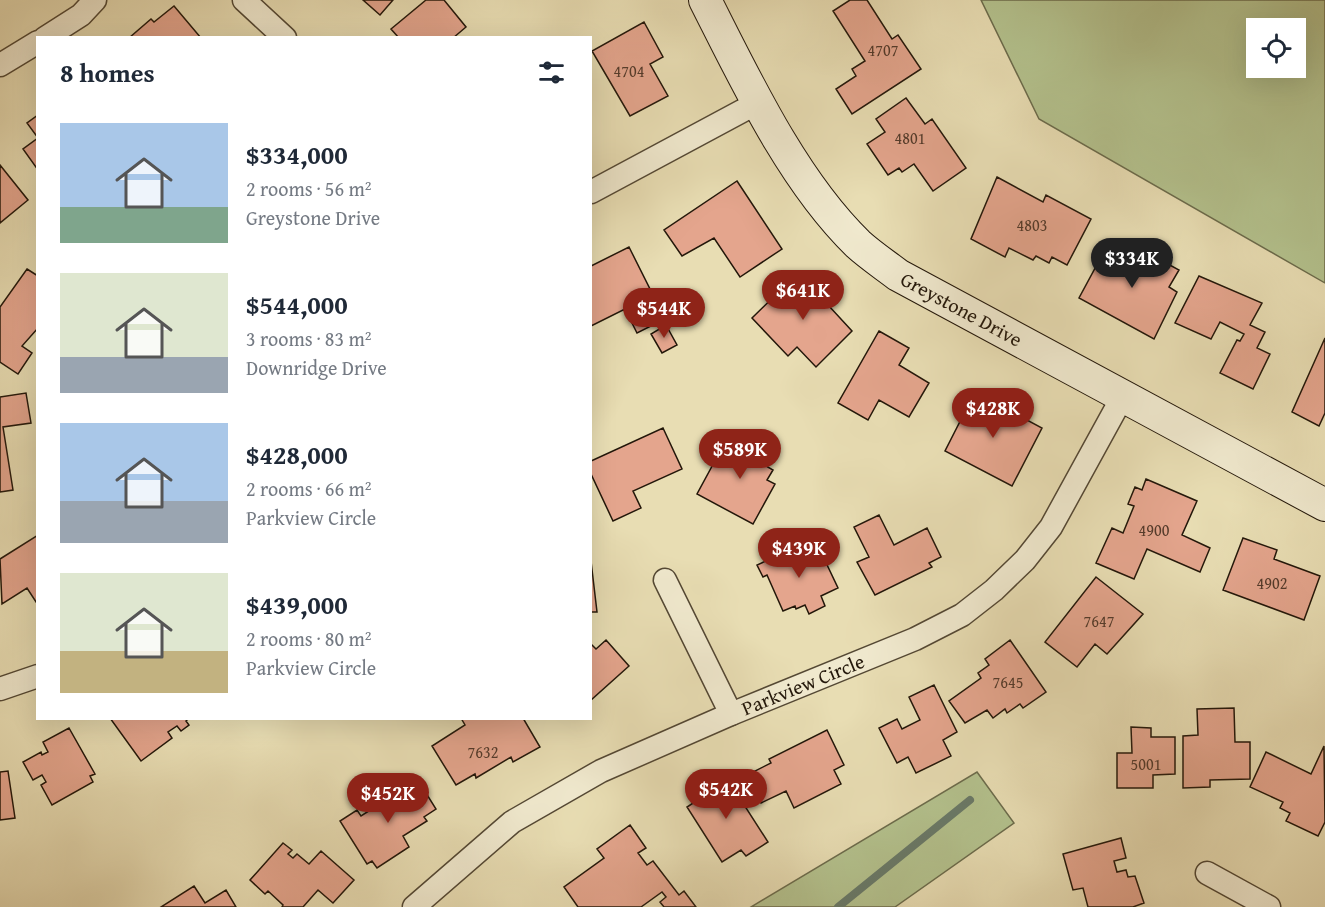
<!DOCTYPE html>
<meta charset="utf-8">
<style>
:root{--surface:#fff;--page:#f2f2f3;--text:#1f2937;--muted:#747a83;--accent:#8f2418}
body{margin:0;font-family:"Gentium Book Plus",serif;background:var(--page);color:var(--text);height:100vh;display:flex;flex-direction:column;font-size:22px;white-space:nowrap}
*{box-sizing:border-box;margin:0}
p{font-size:20px;color:var(--muted)}
.icon{flex:none;width:33px;height:33px;fill:none;stroke:currentColor;stroke-width:2;stroke-linecap:round;stroke-linejoin:round}
.map{position:relative;flex:1;overflow:hidden}
.panel{position:absolute;left:36px;top:36px;width:556px;height:684px;display:flex;flex-direction:column;background:var(--surface);border-radius:0px;box-shadow:0 6px 24px #0002}
.panel>*{flex:none}
.tools{position:absolute;left:1246px;top:18px;display:grid;gap:12px}
.tools a{display:grid;place-items:center;width:60px;height:60px;border-radius:0px;background:var(--surface);box-shadow:0 6px 24px #0002;font-size:30px}
.price{position:absolute;translate:-50% -51px;padding:0 14px;border-radius:21px;background:var(--accent);color:#fff;font-size:20px;line-height:39px;filter:drop-shadow(0 2px 3px #0008)}
.price::after{content:'';position:absolute;left:50%;top:36px;width:18px;height:14px;margin-left:-9px;background:inherit;clip-path:polygon(0 0,100% 0,50% 100%)}
.price.selected{background:#222;color:#fff}
ul{padding:0;list-style:none}
li{display:flex;align-items:center;gap:18px;height:150px;padding:0 24px}
li span{display:grid;place-items:center;flex:none;width:168px;height:120px;border-radius:0px;color:#555}
li>.icon{margin-inline-start:auto}
span .icon{width:72px;height:72px;fill:#fffc;stroke-width:1}
li b{font-size:26px}
h2{display:flex;justify-content:space-between;align-items:center;height:72px;padding:0 24px;font-size:26px}
.map>svg:first-child{display:block}
.green{fill:#b4c28e;stroke:#6c6c4c;stroke-width:1.5;fill-rule:evenodd}
.lines{fill:none;stroke-linecap:round;stroke-linejoin:round}
.stream{stroke:#697a69;stroke-width:8}
.building{fill:#e4a58d;stroke:#23170a;stroke-width:1.5}
.street-casing{stroke:#544834;stroke-width:25}
.secondary-casing{stroke:#23170a;stroke-width:34}
.street{stroke:#f0e9ce;stroke-width:22}
.secondary{stroke:#f0e9ce;stroke-width:32}
.labels{text-anchor:middle;stroke-width:6;stroke-linejoin:round;paint-order:stroke}
.number-label{font-size:16px;fill:#533a2b}
.street-label{font-size:20px;fill:#23170a;stroke:#f0e9ce}
</style>
<div class="map">
<svg width="1325" height="907" viewBox="0 0 1325 907">
<rect width="100%" height="100%" fill="#e8ddb3"/>
<filter id="stains"><feTurbulence type="fractalNoise" baseFrequency=".00333" numOctaves="4"/><feColorMatrix values="0 0 0 0 .2 0 0 0 0 .09 0 0 0 0 .02 0 0 0 .5 -.17"/></filter>
<radialGradient id="worn" r=".72"><stop offset=".6" stop-color="#630" stop-opacity="0"/><stop offset="1" stop-color="#630" stop-opacity=".3"/></radialGradient>
<path class="green" d="M981,0H1325V283L1039,119ZM1257,28H1296V68H1257Z
M977,772L1014,823L895,907H751Z"/>
<g class="lines">
<path class="stream" d="M838,907L970,800"/>
</g>
<path class="building" d="M363,0H393L380,15Z
M426,0H444L466,27L453,38H399L391,29Z
M850,0H867L892,39L898,35L921,69L852,114L836,89L856,76L852,69L865,61L833,11Z
M174,6L201,38H129L151,19L154,22Z
M644,22L663,57L650,64L668,96L630,116L592,51Z
M906,98L925,124L932,119L966,168L933,191L914,164L902,172L899,168L888,175L867,144L885,132L876,119Z
M38,115V138L27,123Z
M38,138V170L23,149Z
M0,165L28,200L0,223Z
M997,177L1043,202L1046,195L1091,219L1067,265L1052,257L1049,263L1036,256L1033,260L1009,248L1005,257L971,239Z
M737,181L782,249L740,277L714,238L682,256L664,230Z
M1107,246L1128,258L1135,246L1179,270L1169,287L1177,292L1154,339L1079,298Z
M629,247L665,319L637,333L625,309L591,326V266Z
M27,269L38,276V328L22,346L32,353L18,374L0,362V307Z
M800,271L830,302L828,305L852,331L816,367L797,347L788,356L752,318Z
M1199,276L1262,303L1250,325L1265,332L1257,348L1270,354L1253,389L1220,373L1237,340L1240,341L1244,334L1220,322L1211,339L1175,323Z
M666,325L677,345L662,353L651,334Z
M879,331L909,348L899,365L929,383L909,417L879,400L868,420L838,403Z
M1325,338V413L1319,426L1292,412Z
M975,392L1042,428L1012,486L945,451Z
M26,393L31,423L3,427L13,490L0,492V397Z
M663,428L682,469L633,491L641,508L613,521L591,474V461Z
M751,437L774,450L766,466L773,470L767,480L775,484L753,524L697,494L723,446L741,455Z
M1146,479L1197,501L1182,535L1210,548L1200,572L1147,549L1134,579L1096,563L1112,528L1123,533L1134,506L1128,504L1135,487L1142,490Z
M879,515L894,545L927,528L941,557L929,563L932,567L875,595L857,562L869,557L854,527Z
M38,535V605L27,588L2,604L0,559Z
M1243,538L1277,550L1274,559L1320,576L1304,620L1223,590Z
M799,546L803,556L819,548L838,588L821,596L825,606L809,614L805,605L796,609L795,606L783,611L767,575L763,577L757,565Z
M591,561L597,612H591Z
M1096,577L1143,614L1107,654L1095,644L1077,667L1045,642Z
M606,640L629,666L591,700V644L596,649Z
M1010,640L1046,692L1023,708L1020,704L1007,713L1005,709L993,718L987,710L965,723L949,701L981,678L978,673L989,665L985,659Z
M934,685L957,732L943,740L951,756L916,773L908,757L897,763L879,728L897,719L902,729L920,720L909,697Z
M1234,708L1235,742H1250V779L1210,780V787L1183,788V736L1198,735L1197,709Z
M110,718H189L186,721L189,725L181,731L177,726L168,732L172,738L141,761Z
M461,718H523L540,747L513,762L511,757L476,778L475,774L456,785L432,746L465,725Z
M1131,727L1151,728V737H1175V774L1153,775V788H1117V753H1132Z
M69,728L95,774L90,776L93,782L52,805L41,785L46,782L42,775L33,780L23,762L41,752L42,755L48,752L43,742Z
M827,730L844,765L834,770L841,784L794,808L786,791L761,803L747,775L771,763L769,759Z
M1324,746L1325,822L1318,836L1286,821L1290,813L1280,808L1283,802L1250,787L1266,752L1311,774Z
M8,771L15,818L0,820V772Z
M723,772L768,842L746,856L741,850L722,862L687,807L704,796L699,788Z
M404,783L410,792L421,785L436,809L424,817L427,821L403,836L409,847L377,868L372,861L367,864L340,821L357,810L361,816L372,809L369,804Z
M630,825L646,848L638,853L647,865L653,861L679,895L684,891L696,907H664L660,902L666,897L662,892L641,907H578L564,887L604,858L597,849Z
M1121,838L1126,858L1114,861L1117,872L1126,870L1128,877L1135,876L1144,903L1133,907H1088L1083,888L1073,890L1063,854Z
M283,843L292,850L288,854L293,858L297,854L309,864L321,851L354,880L333,903L318,890L303,907H282L283,905L268,891L265,894L250,880Z
M194,886L205,903L226,890L236,907H161Z"/>
<g class="lines">
<defs>
<g id="street">
<path d="M244,0L285,38"/>
<path d="M45,38L81,15L95,0"/>
<path d="M0,65L38,42"/>
<path d="M591,192L757,103"/>
<path d="M665,580L731,714"/>
<path d="M0,689L38,676"/>
<path d="M1207,873L1269,907"/>
<path id="s1" d="M414,907L512,822L601,771L731,714L915,639L962,615L994,590L1025,560L1051,527L1124,394"/>
</g>
<g id="secondary">
<path id="s2" d="M705,0C746,81 793,181 858,244C870,255 885,265 898,275L1325,505"/>
</g>
</defs>
<use href="#street" class="street-casing"/>
<use href="#secondary" class="secondary-casing"/>
<use href="#street" class="street"/>
<use href="#secondary" class="secondary"/>
</g>
<g class="labels">
<g class="number-label">
<text x="883" y="56">4707</text>
<text x="629" y="77">4704</text>
<text x="910" y="144">4801</text>
<text x="1032" y="231">4803</text>
<text x="1154" y="536">4900</text>
<text x="1272" y="589">4902</text>
<text x="1099" y="627">7647</text>
<text x="1008" y="688">7645</text>
<text x="483" y="758">7632</text>
<text x="1146" y="770">5001</text>
</g>
<g class="street-label">
<text dy="7" stroke="none"><textPath href="#s2" startOffset="412">Greystone Drive</textPath></text>
<text dy="7" stroke="none"><textPath href="#s1" startOffset="452">Parkview Circle</textPath></text>
</g>
</g>
<rect width="100%" height="100%" filter="url(#stains)"/>
<rect width="100%" height="100%" fill="url(#worn)"/>
</svg>
<div class="tools">
<a><svg class="icon" aria-label="locate" viewBox="0 0 24 24"><circle cx="12" cy="12" r="6"/><path d="M12 2v4M12 18v4M2 12h4M18 12h4"/></svg></a>
</div>
<b class="price selected" style="left:1132px;top:289px">$334K</b>
<b class="price" style="left:803px;top:321px">$641K</b>
<b class="price" style="left:664px;top:339px">$544K</b>
<b class="price" style="left:993px;top:439px">$428K</b>
<b class="price" style="left:740px;top:480px">$589K</b>
<b class="price" style="left:799px;top:579px">$439K</b>
<b class="price" style="left:726px;top:820px">$542K</b>
<b class="price" style="left:388px;top:824px">$452K</b>
<section class="panel">
<h2>8 homes<svg class="icon" aria-label="filters" viewBox="0 0 24 24"><path d="M4 7h16M4 17h16"/><circle cx="9" cy="7" r="2"/><circle cx="15" cy="17" r="2"/></svg></h2>
<ul>
<li><span style="background:linear-gradient(#a9c7e8 70%,#7fa58c 0)"><svg class="icon" aria-label="home" viewBox="0 0 24 24"><path d="M3 11l9-7 9 7M6 9v11h12V9"/></svg></span><div><b>$334,000</b><p>2 rooms · 56 m²</p><p>Greystone Drive</p></div></li>
<li><span style="background:linear-gradient(#dfe7d0 70%,#9aa5b1 0)"><svg class="icon" aria-label="home" viewBox="0 0 24 24"><path d="M3 11l9-7 9 7M6 9v11h12V9"/></svg></span><div><b>$544,000</b><p>3 rooms · 83 m²</p><p>Downridge Drive</p></div></li>
<li><span style="background:linear-gradient(#a9c7e8 65%,#9aa5b1 0)"><svg class="icon" aria-label="home" viewBox="0 0 24 24"><path d="M3 11l9-7 9 7M6 9v11h12V9"/></svg></span><div><b>$428,000</b><p>2 rooms · 66 m²</p><p>Parkview Circle</p></div></li>
<li><span style="background:linear-gradient(#dfe7d0 65%,#c2b280 0)"><svg class="icon" aria-label="home" viewBox="0 0 24 24"><path d="M3 11l9-7 9 7M6 9v11h12V9"/></svg></span><div><b>$439,000</b><p>2 rooms · 80 m²</p><p>Parkview Circle</p></div></li>
</ul>
</section>
</div>
